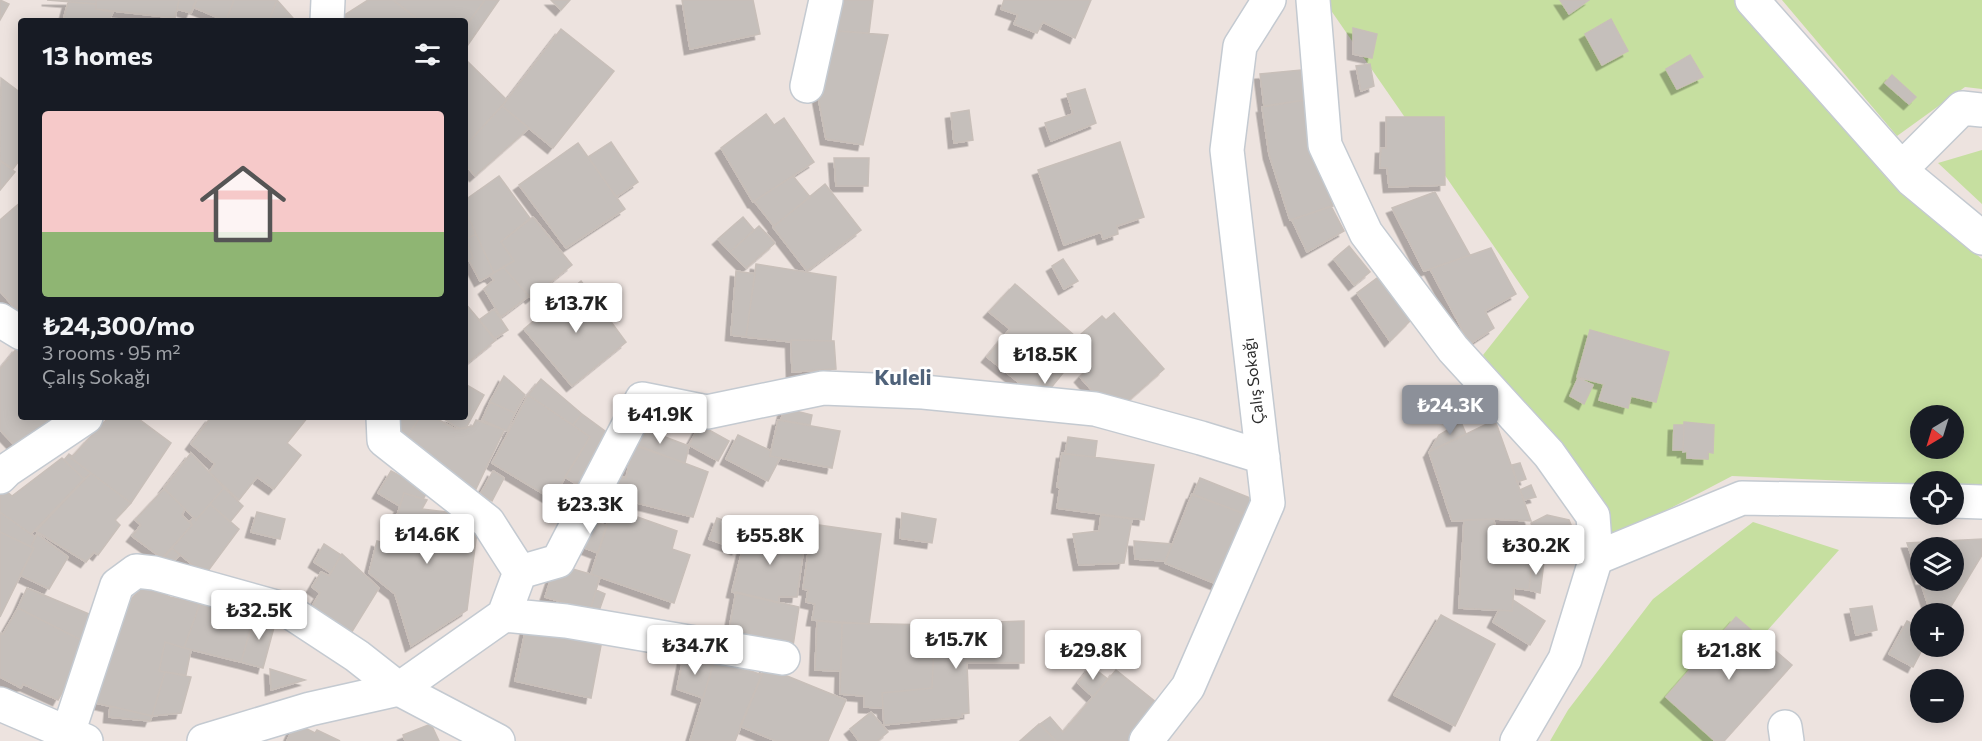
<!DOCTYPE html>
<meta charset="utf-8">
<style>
:root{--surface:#171b24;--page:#242831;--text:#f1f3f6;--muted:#9ea1a6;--accent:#8c9099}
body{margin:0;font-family:Commissioner,sans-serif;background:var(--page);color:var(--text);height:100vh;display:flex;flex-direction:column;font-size:22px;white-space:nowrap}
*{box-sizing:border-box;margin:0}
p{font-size:20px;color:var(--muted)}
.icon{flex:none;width:33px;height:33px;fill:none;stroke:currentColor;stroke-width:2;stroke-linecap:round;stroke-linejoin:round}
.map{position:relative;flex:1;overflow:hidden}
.sheet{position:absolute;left:18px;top:18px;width:450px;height:402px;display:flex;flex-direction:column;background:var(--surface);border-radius:6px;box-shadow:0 3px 15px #0003}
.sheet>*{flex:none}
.needle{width:39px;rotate:218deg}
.buttons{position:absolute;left:1910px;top:405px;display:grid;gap:12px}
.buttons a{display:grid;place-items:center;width:54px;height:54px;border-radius:50%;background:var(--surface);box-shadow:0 3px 15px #0003;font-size:30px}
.price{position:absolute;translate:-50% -51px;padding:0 14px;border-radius:6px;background:#fff;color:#222;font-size:20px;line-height:39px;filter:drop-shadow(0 2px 3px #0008)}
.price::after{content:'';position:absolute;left:50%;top:36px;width:18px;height:14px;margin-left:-9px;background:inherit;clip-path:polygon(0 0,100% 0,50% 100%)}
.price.on{background:var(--accent);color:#fff}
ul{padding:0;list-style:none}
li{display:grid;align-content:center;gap:12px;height:318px;padding:0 24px}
li span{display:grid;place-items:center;height:186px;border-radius:6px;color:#555}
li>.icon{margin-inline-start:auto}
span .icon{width:108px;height:108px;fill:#fffc;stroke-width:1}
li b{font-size:26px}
h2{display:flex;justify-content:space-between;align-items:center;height:72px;padding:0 24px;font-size:26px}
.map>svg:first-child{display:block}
.green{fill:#c6dfa0;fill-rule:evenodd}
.building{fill:#c5bfbb;stroke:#c8bfb9;stroke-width:1.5;filter:url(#shadow)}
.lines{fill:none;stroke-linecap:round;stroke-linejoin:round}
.street-casing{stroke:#c4cad1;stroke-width:36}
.secondary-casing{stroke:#c4cad1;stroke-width:36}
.street{stroke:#fff;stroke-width:33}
.secondary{stroke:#fff;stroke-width:33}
.labels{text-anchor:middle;stroke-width:5;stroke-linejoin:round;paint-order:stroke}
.street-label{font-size:16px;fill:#2c2c2c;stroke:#fff}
.district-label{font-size:22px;font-weight:bold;fill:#4f627a;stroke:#fff}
</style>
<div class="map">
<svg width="1982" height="741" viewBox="0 0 1982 741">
<defs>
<filter id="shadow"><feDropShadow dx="-5.5" dy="5.5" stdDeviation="0" flood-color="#0004"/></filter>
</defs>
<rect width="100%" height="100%" fill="#ede3df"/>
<path class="green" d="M1330,0H1735L1889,181L1982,259V487L1953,486V482H1920V484L1732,476L1608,541L1597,494L1483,355L1529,297L1330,9ZM1920,416H1953V448H1920Z
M1782,0H1982V89L1965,87L1897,136Z
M1982,150V204L1938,163Z
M1753,522L1839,550L1718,686L1713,741H1550L1568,710L1653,599Z"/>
<path class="building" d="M0,0L9,4L0,20Z
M47,0H96V4Z
M96,0H179L175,18L96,9Z
M179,0H197L191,13L177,9Z
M196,0H234L226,21L193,7Z
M234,0H277L269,21H226Z
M277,0L293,18V21H269Z
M368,0H393L420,21H335Z
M393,0H485L465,27V21H420Z
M485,0H499L465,49V27Z
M551,0H570L561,10Z
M682,0H753L760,34L690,49Z
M834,0H873L869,33L824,30Z
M1004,0H1091L1075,38L1043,22L1037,33L1014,24L1018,15L1001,9Z
M1560,0H1589L1569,14Z
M68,2L96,4V9L113,12L109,21H63Z
M1611,19L1628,51L1602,65L1585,34Z
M1353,28L1377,34L1372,58L1353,54Z
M561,29L614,71L553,148L502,106Z
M824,30L888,35L863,145L826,139L817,91Z
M1690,55L1703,77L1677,89L1666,69Z
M465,59L507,100L465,146Z
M1370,64L1374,86L1361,91L1356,66Z
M1301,70L1305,100L1264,106L1260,74Z
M1892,75L1916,97L1909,104L1885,83Z
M1,78L21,93V158L13,169L0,160Z
M1085,89L1096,123L1051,141L1045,123L1073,114L1067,94Z
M1309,99L1315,151L1333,206L1290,220L1269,154L1262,107Z
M502,106L529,128L475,176L465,164V146Z
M969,110L973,140L954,143L951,113Z
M766,114L774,125L784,118L814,162L753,202L721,148Z
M1386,117H1444L1445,185L1389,187L1387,168H1380L1381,148H1386Z
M611,142L638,182L616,197L588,157Z
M1120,142L1144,217L1117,226L1118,234L1103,239L1101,232L1064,245L1038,170Z
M578,143L625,209L566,248L519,185Z
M834,158H869L868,186H836Z
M0,161L15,172L0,190Z
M499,176L530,218L501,242L514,261L494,273L466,212H468L465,200Z
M793,176L810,197L774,226L754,201Z
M825,184L861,230L807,271L773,227Z
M1435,192L1470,255L1424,271L1392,208Z
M21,202V315L0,291V220Z
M1331,206L1344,231L1307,252L1292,220Z
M466,212L476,234L466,239L473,258L465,262Z
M533,217L572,265L531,298L503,267L514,261L501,242Z
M743,217L754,230L730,252L718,239Z
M759,226L775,243L746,268L730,252Z
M476,234L494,273L480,281L469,260L473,258L466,239Z
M1349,246L1370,272L1354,285L1334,259Z
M1491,248L1516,294L1485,311L1494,328L1470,344L1430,269Z
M1063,259L1078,281L1064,289L1052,266Z
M756,264L836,277L831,341L791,340V342L746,337Z
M503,267L529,296L501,317L484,289L494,280L490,275Z
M736,271L755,274L746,337L731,335Z
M1381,275L1411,320L1390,341L1357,293Z
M581,281L626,342L572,386L524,329Z
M1015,284L1074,335L1063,350L1074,359L1058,379L1049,369L1032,393L987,357L1010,329L989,312Z
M465,303L496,340L465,365Z
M494,309L508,330L494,339L479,320Z
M1114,313L1164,369L1113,414L1080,377L1092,364L1073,341L1102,316L1106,320Z
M1590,330L1669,352L1656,402L1631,396L1628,408L1599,400L1604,384L1577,377Z
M791,340L834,341L836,369L792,372Z
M18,347L21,349V417H52L20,451L0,430V369Z
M1049,369L1058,379L1041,400L1032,393Z
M504,376L525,395L515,413L490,402Z
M1578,378L1593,385L1584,404L1570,396Z
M541,379L582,414L573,425L528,395Z
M465,384L484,395L466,428L460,429L441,417H465Z
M528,395L590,437L552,499L492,463Z
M490,402L515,413L507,431L482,420Z
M784,408L812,415L810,425L781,420Z
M582,414L605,431L578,485L565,477L590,437L573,425Z
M109,417H136L171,443L131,503L71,458Z
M211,417H308L287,443L301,455L274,489L257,477L239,500L209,472L215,464L191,444Z
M396,417H420L407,437L393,420Z
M420,417H434L455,429L473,426L476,420L504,430L474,493L404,441Z
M778,420L840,431L832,468L770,456Z
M1495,420L1531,521L1494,519L1452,521L1429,452Z
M1461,422L1466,434L1430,451L1439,435Z
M1684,422L1714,425L1713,453L1708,452V459L1687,458V451L1683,452Z
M700,425L729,441L718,461L689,445Z
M1674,425H1684L1683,450H1673Z
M636,426L689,446L685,463L633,445Z
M738,435L771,451L770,456L780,458L768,481L726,459Z
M1068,437L1097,441L1095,457L1065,454Z
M634,444L708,472L693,517L601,494L610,473L626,478Z
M191,453L224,488L196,520L164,488Z
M1062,453L1154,465L1144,520L1057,508L1060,488L1057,487Z
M69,454L72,456L71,458L91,473L84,479L64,460Z
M62,458L84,479L31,534L0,512V496L6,491L12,496Z
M1520,463L1526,479L1517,482L1512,465Z
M391,471L428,491L423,499L404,493L400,506L378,493Z
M493,471L504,478L492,501L481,493Z
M91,473L131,503L115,520L120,525L98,555L94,552L86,562L36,531Z
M1200,478L1260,502L1253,517L1193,495Z
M1531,485L1536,497L1524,500L1520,490Z
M224,488L243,506L230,522L210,504Z
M164,489L185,509L182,515L192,525L162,558L132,536L141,525L135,520Z
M404,493L427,500L422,509L479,516L467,610L411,646L395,594L369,573L377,541L388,544Z
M1192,494L1256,518L1229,589L1165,563Z
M210,504L239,529L205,575L172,548L192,525L190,521L194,517L196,520Z
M612,508L677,531L672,549L690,555L674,603L591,574Z
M0,512L35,537L31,547L0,532Z
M257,512L285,519L280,539L251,532Z
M902,513L936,519L932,543L900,538Z
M1101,515L1132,519L1124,563L1079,565L1073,534L1099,531Z
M1547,515L1569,520L1574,532L1540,546L1531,523Z
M586,518L607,526L598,553L569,542Z
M717,518L746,529L737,549L709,539Z
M1494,519L1495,529L1518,531L1515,560L1532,561L1529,590L1514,588L1512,611L1459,608L1464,520Z
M812,524L881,534L869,624L812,620L815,604L806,602L808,590L803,589Z
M747,530L805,539L797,597H779V603L732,592Z
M0,532L34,548L0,617Z
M37,534L68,557L49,589L20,575L34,548L31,547Z
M1982,539V555L1947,613L1931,614L1920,580H1953V548H1920V580L1907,543Z
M1134,541L1172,544L1165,561L1135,559Z
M324,544L341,555L331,573L314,562Z
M172,548L180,555L170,565L163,559Z
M342,554L379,588L345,643L305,618L320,593L312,587L321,572L329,576Z
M1532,561L1544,562L1540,593L1529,590Z
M556,564L600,577L590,610L545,597Z
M145,584L170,597L200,603L184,648L165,642L159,671L165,672L152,716L87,701L115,618Z
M27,588L96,617L85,642L18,608Z
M596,590L605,594L599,611L591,608Z
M736,592L799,607L793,646L728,635Z
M1513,600L1545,621L1530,645L1493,622L1499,610L1512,611Z
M200,604L255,614L241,662L184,648Z
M1872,606L1877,630L1856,635L1850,609Z
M18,608L89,644L58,700L23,684L21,688L0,677V633L3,634Z
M255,614L276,620L263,668L241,662Z
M1441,615L1495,644L1455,726L1394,695Z
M1736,617L1792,665L1724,741H1715L1666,697Z
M817,621L842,623L841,671L815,670Z
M1024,621V663H967L969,713L962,714V717L884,725L882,693L932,688L935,624Z
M1907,621L1920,628V646H1924L1913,667L1889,654Z
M527,623L602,640L591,698L515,681Z
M842,623L935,625L932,688L882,693L883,708L864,707V696L840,694Z
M165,642L191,650L186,675L159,671Z
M693,657L714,662L703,698L677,689L683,659L692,661Z
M715,658L762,675L735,741H690Z
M1091,666L1108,679L1093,697L1078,683Z
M765,667L846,700L828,741H776L740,726Z
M270,669L305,680L271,690Z
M1116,670L1161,706L1133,741H1056L1040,724L1050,717L1063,732Z
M165,672L191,677L181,713L152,716Z
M110,706L152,716L150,721L109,717Z
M871,712L888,732L877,741H859L850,729Z
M295,723L315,733L317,730L340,741H287Z
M431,724L439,741H405L403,735Z
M1039,724L1056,741H1020Z"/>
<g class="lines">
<defs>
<path id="street" d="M1752,0L1912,180L1982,238
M327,21L328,0
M807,86L826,0
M1902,168L1962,108L1982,110
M0,320L21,333
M0,477L7,470L86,417
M1953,501L1982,502
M1596,558L1742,498L1920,501
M520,572L558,561L642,399L707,412L823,388L923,392L1095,409L1201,438L1263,457
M504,615L566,621L783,658
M0,704L86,741
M1785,727L1787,741
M68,733L117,585L136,571L154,573L287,610L357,656L399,689L498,741
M204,741L310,709L399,689L504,615L520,572L488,522L384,440L383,417
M1146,741L1188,687L1268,503L1227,150L1240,46L1269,0"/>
<path id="secondary" d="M1313,0L1325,145L1366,233L1453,349L1549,454L1593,516L1596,558L1565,659L1517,741"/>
</defs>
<use href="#street" class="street-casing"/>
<use href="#secondary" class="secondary-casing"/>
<use href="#street" class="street"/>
<use href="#secondary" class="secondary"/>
</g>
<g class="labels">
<g class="street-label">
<text transform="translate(1253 381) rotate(-97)" y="6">Çalış Sokağı</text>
</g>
<g class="district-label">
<text x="903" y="385">Kuleli</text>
</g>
</g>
</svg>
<div class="buttons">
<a><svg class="needle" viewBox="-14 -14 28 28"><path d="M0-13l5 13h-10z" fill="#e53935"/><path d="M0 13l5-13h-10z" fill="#9ea1a6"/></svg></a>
<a><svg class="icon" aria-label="locate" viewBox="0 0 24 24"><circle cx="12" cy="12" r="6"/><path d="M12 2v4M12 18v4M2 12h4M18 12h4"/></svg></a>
<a><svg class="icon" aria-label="layers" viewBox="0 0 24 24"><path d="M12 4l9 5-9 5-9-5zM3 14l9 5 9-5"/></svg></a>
<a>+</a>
<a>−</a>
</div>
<b class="price" style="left:576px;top:334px">₺13.7K</b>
<b class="price" style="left:1045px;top:385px">₺18.5K</b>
<b class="price on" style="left:1450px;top:436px">₺24.3K</b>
<b class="price" style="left:660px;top:445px">₺41.9K</b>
<b class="price" style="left:590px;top:535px">₺23.3K</b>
<b class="price" style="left:427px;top:565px">₺14.6K</b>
<b class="price" style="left:770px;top:566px">₺55.8K</b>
<b class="price" style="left:1536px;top:576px">₺30.2K</b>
<b class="price" style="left:259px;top:641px">₺32.5K</b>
<b class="price" style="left:956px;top:670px">₺15.7K</b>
<b class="price" style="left:695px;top:676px">₺34.7K</b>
<b class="price" style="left:1093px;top:681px">₺29.8K</b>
<b class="price" style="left:1729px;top:681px">₺21.8K</b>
<section class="sheet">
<h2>13 homes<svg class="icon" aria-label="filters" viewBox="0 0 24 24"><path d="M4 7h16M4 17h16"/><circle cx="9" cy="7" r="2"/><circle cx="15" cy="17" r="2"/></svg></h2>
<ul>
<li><span style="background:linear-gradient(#f6c9c9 65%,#8fb573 0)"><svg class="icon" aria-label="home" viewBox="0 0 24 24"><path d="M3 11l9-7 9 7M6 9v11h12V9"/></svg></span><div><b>₺24,300/mo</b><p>3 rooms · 95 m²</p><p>Çalış Sokağı</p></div></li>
</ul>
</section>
</div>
